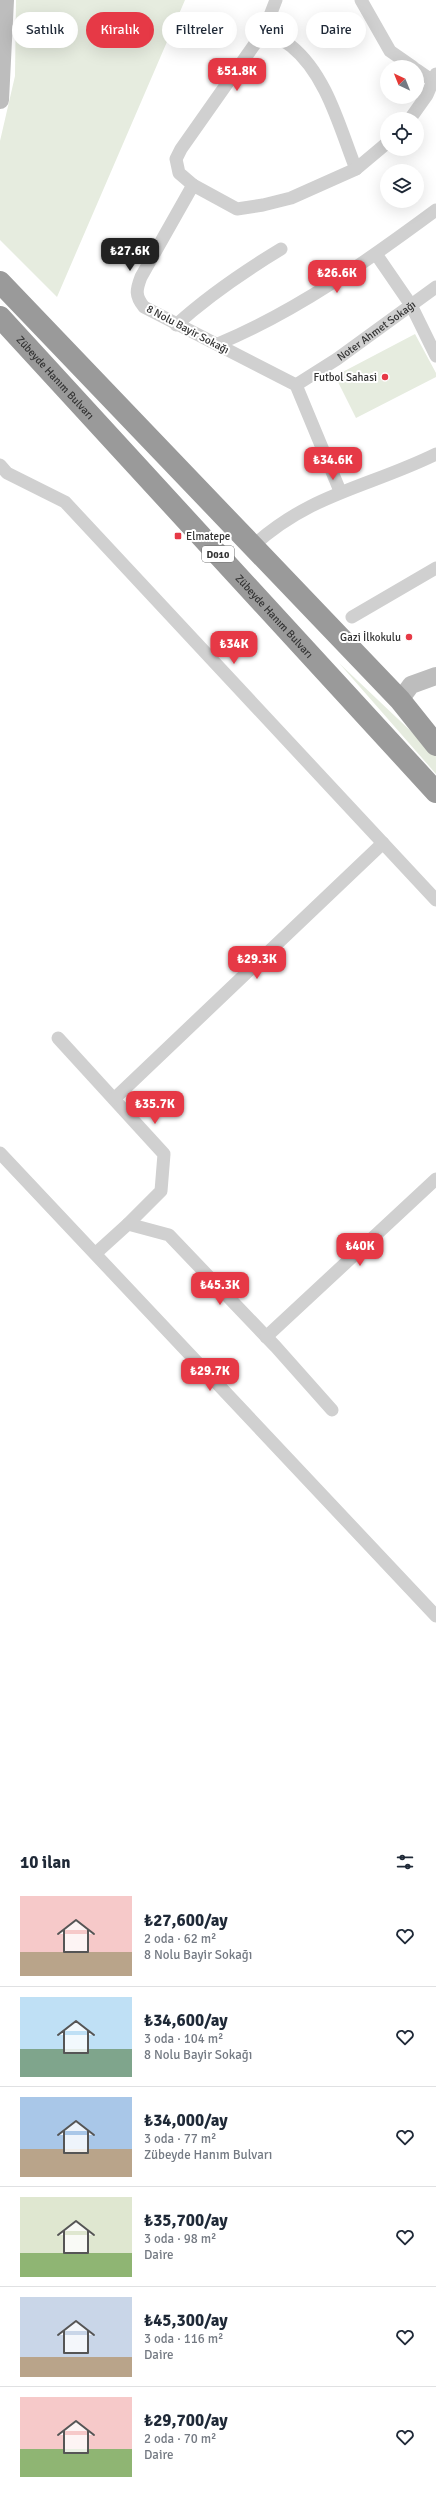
<!DOCTYPE html>
<html lang="tr">
<meta charset="utf-8">
<style>
:root{--surface:#fff;--page:#f6f6f7;--text:#1f2937;--muted:#747a83;--line:#e0e1e3;--accent:#e63946}
body{margin:0;font-family:Signika,sans-serif;background:var(--page);color:var(--text);height:100vh;display:flex;flex-direction:column;font-size:15px;white-space:nowrap}
*{box-sizing:border-box;margin:0}
p{font-size:13px;color:var(--muted)}
.icon{flex:none;width:22px;height:22px;fill:none;stroke:currentColor;stroke-width:2;stroke-linecap:round;stroke-linejoin:round}
.map{position:relative;height:1838px;overflow:hidden}
.details{display:flex;flex-direction:column;background:var(--surface);flex:1}
.details>*{flex:none}
.banner{position:absolute;left:12px;top:12px;width:412px;height:36px;display:flex;gap:8px}
.needle{width:26px;rotate:317deg}
.buttons{position:absolute;left:380px;top:60px;display:grid;gap:8px}
.buttons a{display:grid;place-items:center;width:44px;height:44px;border-radius:50%;background:var(--surface);box-shadow:0 4px 16px #0002;font-size:20px}
.price{position:absolute;translate:-50% -34px;padding:0 9px;border-radius:8px;background:var(--accent);color:#fff;font-size:13px;line-height:26px;filter:drop-shadow(0 1px 2px #0008)}
.price::after{content:'';position:absolute;left:50%;top:24px;width:12px;height:9px;margin-left:-6px;background:inherit;clip-path:polygon(0 0,100% 0,50% 100%)}
.price.active{background:#222;color:#fff}
ul{padding:0;list-style:none}
li{display:flex;align-items:center;gap:12px;height:100px;padding:0 20px}
li+li{border-top:1px solid var(--line)}
li span{display:grid;place-items:center;flex:none;width:112px;height:80px;border-radius:0px;color:#555}
li>.icon{margin-inline-start:auto}
span .icon{width:48px;height:48px;fill:#fffc;stroke-width:1}
li b{font-size:17px}
h2{display:flex;justify-content:space-between;align-items:center;height:48px;padding:0 20px;font-size:17px}
.chip{padding:0 14px;border-radius:18px;background:var(--surface);box-shadow:0 4px 16px #0002;font-size:14px;line-height:36px}
.chip.active{background:var(--accent);color:#fff}
.map>svg:first-child{display:block}
.green{fill:#e6ecdf}
.lines{fill:none;stroke-linecap:round;stroke-linejoin:round}
.street{stroke:#d0d0d0;stroke-width:13}
.secondary{stroke:#bdbdbd;stroke-width:18}
.highway{stroke:#9a9a9a;stroke-width:22}
.poi-dot{fill:#e63946;stroke:#fff;stroke-width:1.5}
.labels{text-anchor:middle;stroke-width:4;stroke-linejoin:round;paint-order:stroke}
.shield{fill:#fff;stroke:#707070;stroke-width:1}
.shield-label{font-size:10px;font-weight:bold;fill:#333}
.street-label{font-size:11px;fill:#333;stroke:#fff}
.poi-label{font-size:11px;fill:#333;stroke:#fff;text-anchor:end}
</style>
<div class="map">
<svg width="436" height="1838" viewBox="0 0 436 1838">
<rect width="100%" height="100%" fill="#fff"/>
<path class="green" d="M16,0H185L57,297L0,240V141L15,76Z
M415,334L436,373V377L356,418L335,376Z
M339,663L436,755V774Z"/>
<g class="lines">
<g class="street">
<path d="M361,0L390,51L413,67"/>
<path d="M264,31C273,36 283,40 291,46C327,75 340,129 356,169"/>
<path d="M417,70L433,81"/>
<path d="M410,119L427,95L436,74"/>
<path d="M193,185L179,173L176,159L181,149L264,31L276,0"/>
<path d="M376,254L411,305L436,356"/>
<path d="M176,325C209,295 243,272 281,249"/>
<path d="M218,344C297,311 367,261 436,210"/>
<path id="s1" d="M296,385L337,359L436,287"/>
<path d="M0,465L7,473L65,502L436,900"/>
<path d="M340,491L296,385L144,307C135,296 136,290 141,277L193,185L237,209L263,205L291,198L356,169L387,143"/>
<path d="M253,546C311,493 369,487 436,454"/>
<path d="M352,617L436,568"/>
<path d="M58,1038L164,1154L161,1191L128,1224"/>
<path d="M114,1099L383,843"/>
<path d="M0,1153L436,1616"/>
<path d="M96,1253L128,1224L169,1235L276,1347L332,1410"/>
<path d="M266,1337L436,1179"/>
</g>
<path class="secondary" d="M0,100L5,0
M400,700L411,685L436,676"/>
<g class="highway">
<path d="M0,282L400,700L436,745"/>
<path id="s2" d="M0,317L436,792"/>
</g>
</g>
<g class="poi-dot">
<circle cx="385" cy="377" r="4"/>
<rect x="174" y="532" width="8" height="8" rx="2"/>
<circle cx="409" cy="637" r="4"/>
</g>
<g class="labels">
<rect class="shield" x="202" y="546" width="32" height="16" rx="3"/>
<g class="shield-label">
<text x="218" y="558">D010</text>
</g>
<g class="street-label">
<text transform="translate(188 329) rotate(28)" y="4">8 Nolu Bayir Sokağı</text>
<text dy="4" stroke="none"><textPath href="#s1" startOffset="97">Noter Ahmet Sokağı</textPath></text>
<text dy="4" stroke="none"><textPath href="#s2" startOffset="82">Zübeyde Hanım Bulvarı</textPath></text>
<text dy="4" stroke="none"><textPath href="#s2" startOffset="406">Zübeyde Hanım Bulvarı</textPath></text>
</g>
<g class="poi-label">
<text x="377" y="381">Futbol Sahasi</text>
<text x="186" y="540" text-anchor="start">Elmatepe</text>
<text x="401" y="641">Gazi İlkokulu</text>
</g>
</g>
</svg>
<div class="buttons">
<a><svg class="needle" viewBox="-14 -14 28 28"><path d="M0-13l5 13h-10z" fill="#e53935"/><path d="M0 13l5-13h-10z" fill="#747a83"/></svg></a>
<a><svg class="icon" aria-label="locate" viewBox="0 0 24 24"><circle cx="12" cy="12" r="6"/><path d="M12 2v4M12 18v4M2 12h4M18 12h4"/></svg></a>
<a><svg class="icon" aria-label="layers" viewBox="0 0 24 24"><path d="M12 4l9 5-9 5-9-5zM3 14l9 5 9-5"/></svg></a>
</div>
<b class="price" style="left:237px;top:92px">₺51.8K</b>
<b class="price active" style="left:130px;top:272px">₺27.6K</b>
<b class="price" style="left:337px;top:294px">₺26.6K</b>
<b class="price" style="left:333px;top:481px">₺34.6K</b>
<b class="price" style="left:234px;top:665px">₺34K</b>
<b class="price" style="left:257px;top:980px">₺29.3K</b>
<b class="price" style="left:155px;top:1125px">₺35.7K</b>
<b class="price" style="left:360px;top:1267px">₺40K</b>
<b class="price" style="left:220px;top:1306px">₺45.3K</b>
<b class="price" style="left:210px;top:1392px">₺29.7K</b>
<div class="banner">
<a class="chip">Satılık</a>
<a class="chip active">Kiralık</a>
<a class="chip">Filtreler</a>
<a class="chip">Yeni</a>
<a class="chip">Daire</a>
</div>
</div>
<section class="details">
<h2>10 ilan<svg class="icon" aria-label="filters" viewBox="0 0 24 24"><path d="M4 7h16M4 17h16"/><circle cx="9" cy="7" r="2"/><circle cx="15" cy="17" r="2"/></svg></h2>
<ul>
<li><span style="background:linear-gradient(#f6c9c9 70%,#b9a48a 0)"><svg class="icon" aria-label="home" viewBox="0 0 24 24"><path d="M3 11l9-7 9 7M6 9v11h12V9"/></svg></span><div><b>₺27,600/ay</b><p>2 oda · 62 m²</p><p>8 Nolu Bayir Sokağı</p></div><svg class="icon" aria-label="heart" viewBox="0 0 24 24"><path d="M12 20l-8-8c-3-5 5-10 8-4 3-6 11-1 8 4z"/></svg></li>
<li><span style="background:linear-gradient(#bfe0f5 65%,#7fa58c 0)"><svg class="icon" aria-label="home" viewBox="0 0 24 24"><path d="M3 11l9-7 9 7M6 9v11h12V9"/></svg></span><div><b>₺34,600/ay</b><p>3 oda · 104 m²</p><p>8 Nolu Bayir Sokağı</p></div><svg class="icon" aria-label="heart" viewBox="0 0 24 24"><path d="M12 20l-8-8c-3-5 5-10 8-4 3-6 11-1 8 4z"/></svg></li>
<li><span style="background:linear-gradient(#a9c7e8 65%,#b9a48a 0)"><svg class="icon" aria-label="home" viewBox="0 0 24 24"><path d="M3 11l9-7 9 7M6 9v11h12V9"/></svg></span><div><b>₺34,000/ay</b><p>3 oda · 77 m²</p><p>Zübeyde Hanım Bulvarı</p></div><svg class="icon" aria-label="heart" viewBox="0 0 24 24"><path d="M12 20l-8-8c-3-5 5-10 8-4 3-6 11-1 8 4z"/></svg></li>
<li><span style="background:linear-gradient(#dfe7d0 70%,#8fb573 0)"><svg class="icon" aria-label="home" viewBox="0 0 24 24"><path d="M3 11l9-7 9 7M6 9v11h12V9"/></svg></span><div><b>₺35,700/ay</b><p>3 oda · 98 m²</p><p>Daire</p></div><svg class="icon" aria-label="heart" viewBox="0 0 24 24"><path d="M12 20l-8-8c-3-5 5-10 8-4 3-6 11-1 8 4z"/></svg></li>
<li><span style="background:linear-gradient(#c9d6e8 75%,#b9a48a 0)"><svg class="icon" aria-label="home" viewBox="0 0 24 24"><path d="M3 11l9-7 9 7M6 9v11h12V9"/></svg></span><div><b>₺45,300/ay</b><p>3 oda · 116 m²</p><p>Daire</p></div><svg class="icon" aria-label="heart" viewBox="0 0 24 24"><path d="M12 20l-8-8c-3-5 5-10 8-4 3-6 11-1 8 4z"/></svg></li>
<li><span style="background:linear-gradient(#f6c9c9 65%,#8fb573 0)"><svg class="icon" aria-label="home" viewBox="0 0 24 24"><path d="M3 11l9-7 9 7M6 9v11h12V9"/></svg></span><div><b>₺29,700/ay</b><p>2 oda · 70 m²</p><p>Daire</p></div><svg class="icon" aria-label="heart" viewBox="0 0 24 24"><path d="M12 20l-8-8c-3-5 5-10 8-4 3-6 11-1 8 4z"/></svg></li>
</ul>
</section>
